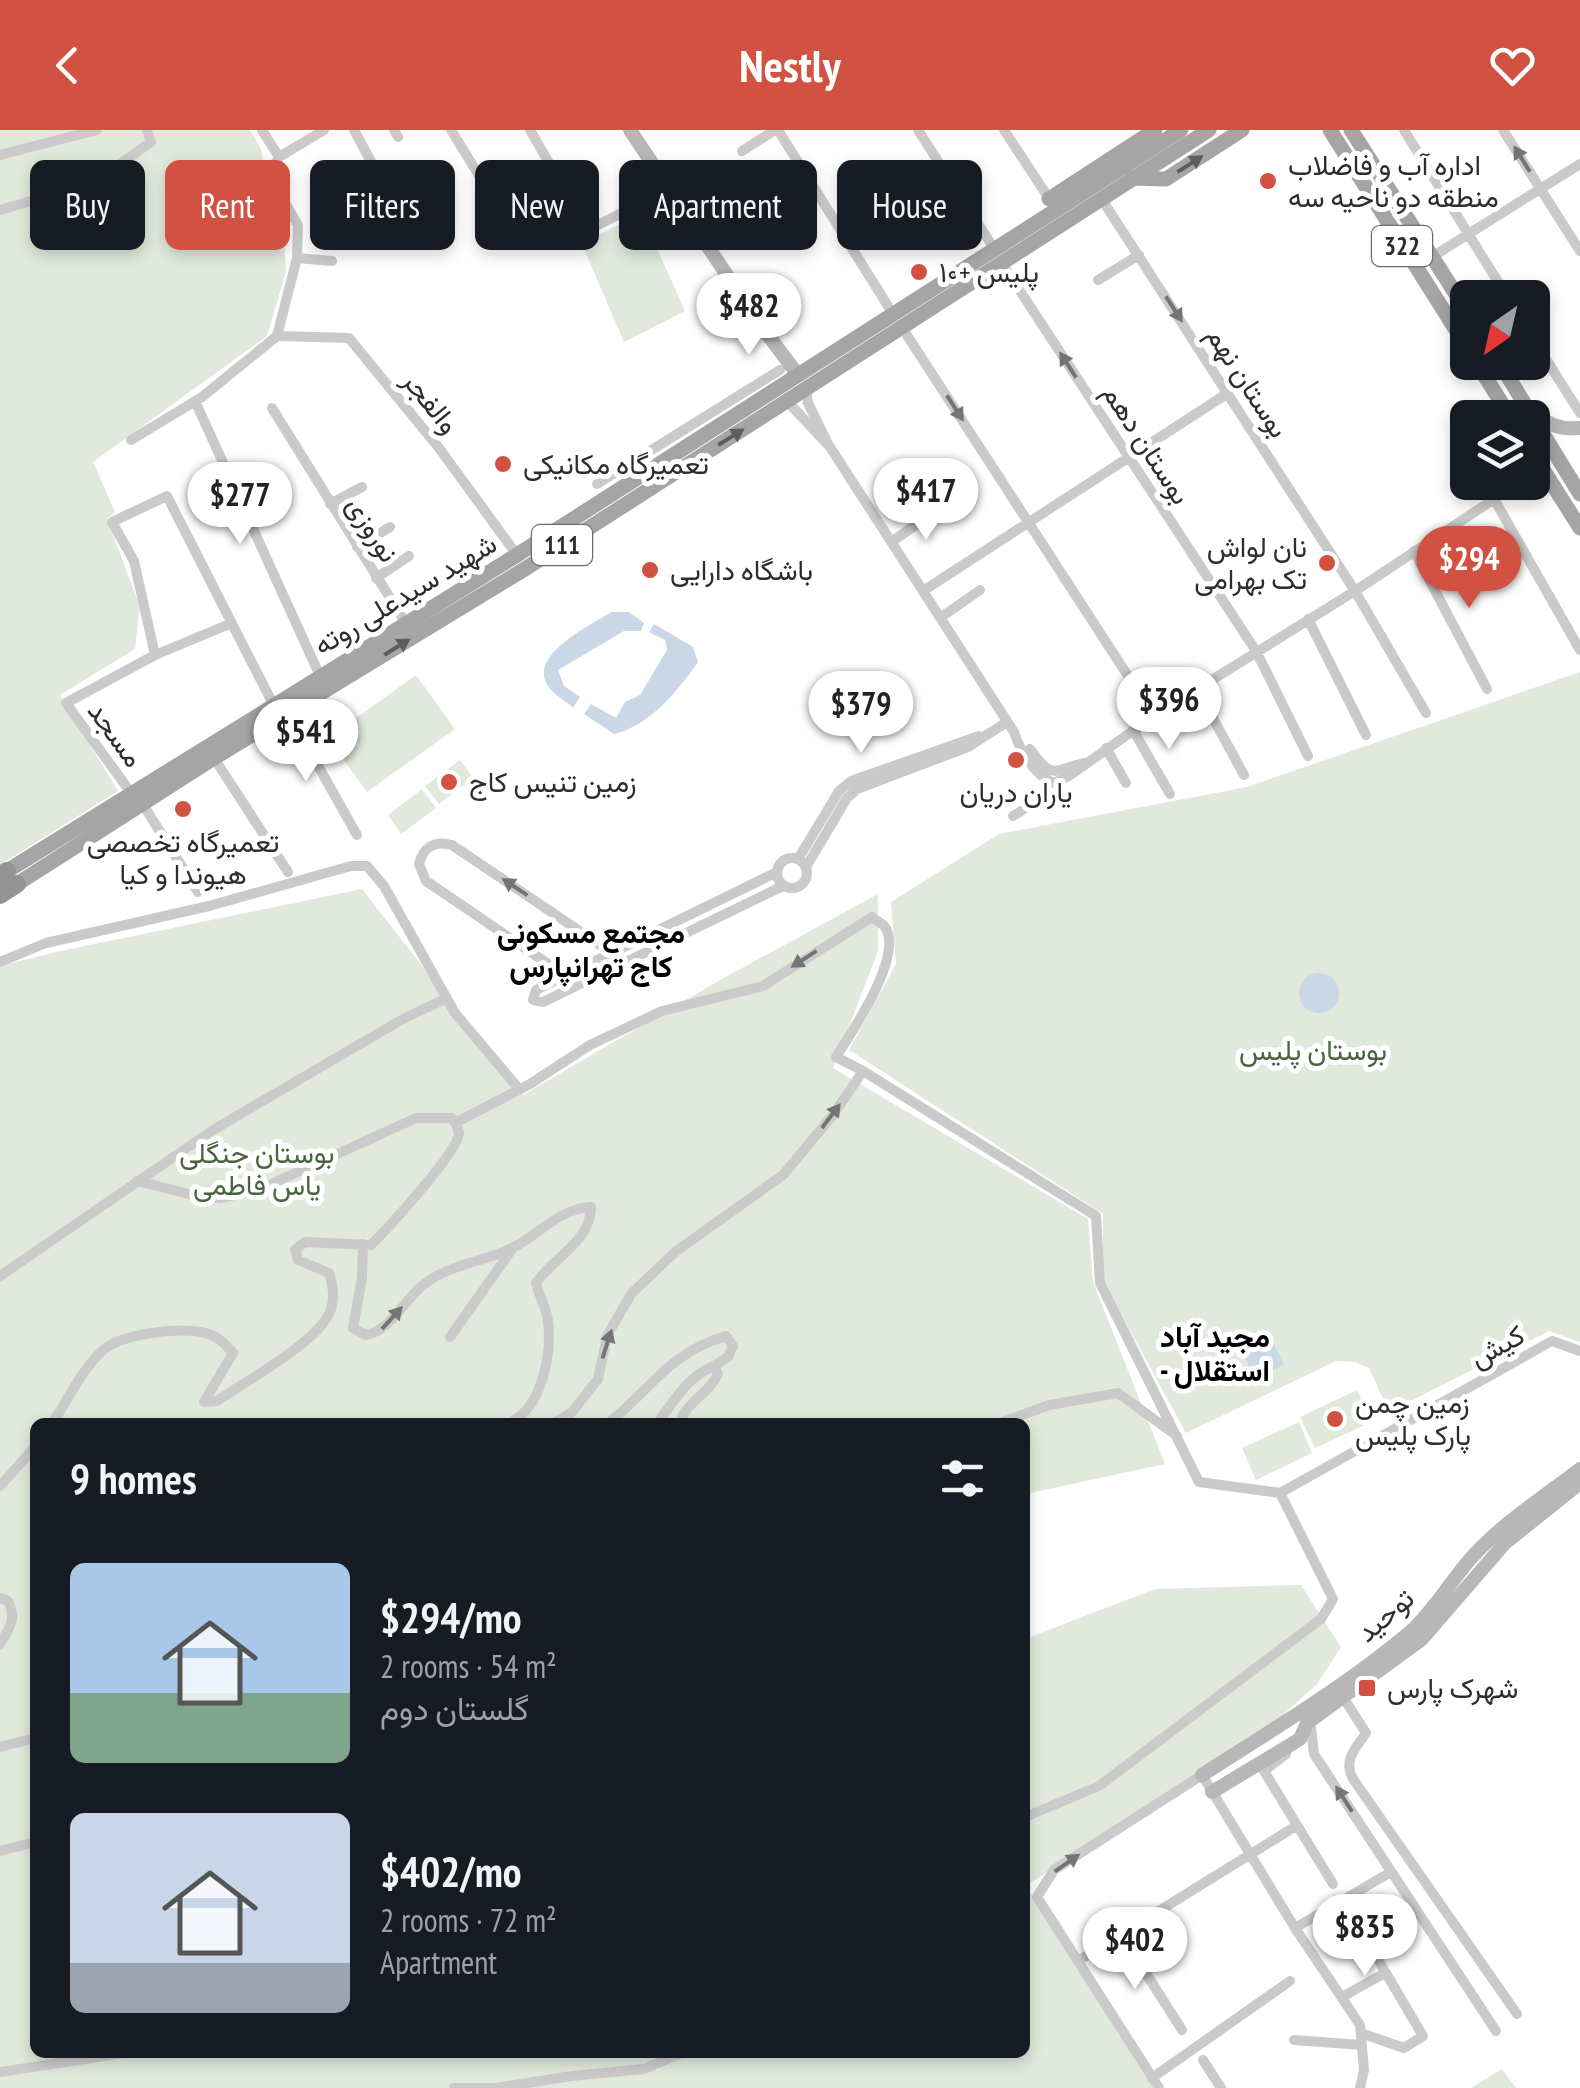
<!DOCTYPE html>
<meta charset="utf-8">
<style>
:root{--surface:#171b24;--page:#242831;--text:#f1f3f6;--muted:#9ea1a6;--accent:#d15242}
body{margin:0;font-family:"PT Sans Narrow",Vazirmatn,sans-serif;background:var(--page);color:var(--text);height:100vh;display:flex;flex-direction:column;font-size:38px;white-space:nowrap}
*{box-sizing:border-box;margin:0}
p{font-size:32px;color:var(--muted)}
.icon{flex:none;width:55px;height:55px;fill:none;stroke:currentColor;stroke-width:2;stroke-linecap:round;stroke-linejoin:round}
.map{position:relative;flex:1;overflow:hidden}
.details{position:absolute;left:30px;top:1288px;width:1000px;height:640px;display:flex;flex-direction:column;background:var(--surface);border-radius:15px;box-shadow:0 5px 15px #0003}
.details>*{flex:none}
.top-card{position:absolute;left:30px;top:30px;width:1000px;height:90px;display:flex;gap:20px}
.needle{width:65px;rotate:214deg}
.fabs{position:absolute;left:1450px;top:150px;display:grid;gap:20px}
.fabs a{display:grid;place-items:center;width:100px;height:100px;border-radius:15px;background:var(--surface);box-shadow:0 5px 15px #0003;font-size:50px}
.price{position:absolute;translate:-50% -85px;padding:0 22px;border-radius:35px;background:#fff;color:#222;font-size:32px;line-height:65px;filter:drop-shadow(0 2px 5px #0008)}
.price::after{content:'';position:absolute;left:50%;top:60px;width:30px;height:22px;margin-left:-15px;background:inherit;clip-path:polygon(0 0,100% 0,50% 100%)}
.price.on{background:var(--accent);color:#fff}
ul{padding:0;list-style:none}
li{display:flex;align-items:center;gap:30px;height:250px;padding:0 40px}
li span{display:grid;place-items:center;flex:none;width:280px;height:200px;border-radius:15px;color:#555}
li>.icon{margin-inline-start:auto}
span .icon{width:120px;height:120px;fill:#fffc;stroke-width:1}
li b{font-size:42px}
h2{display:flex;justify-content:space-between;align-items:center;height:120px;padding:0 40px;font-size:42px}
.pill{padding:0 35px;border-radius:15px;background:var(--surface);box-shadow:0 5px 15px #0003;font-size:35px;line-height:90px}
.pill.on{background:var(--accent);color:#fff}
header{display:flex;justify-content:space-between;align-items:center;height:130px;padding:0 40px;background:var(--accent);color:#fff;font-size:45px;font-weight:700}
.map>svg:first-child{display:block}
.green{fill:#e1e9dc}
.water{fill:#cad7e7}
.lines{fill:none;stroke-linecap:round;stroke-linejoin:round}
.street{stroke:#cacaca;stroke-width:10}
.secondary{stroke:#b7b7b7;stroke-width:14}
.primary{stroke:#a5a5a5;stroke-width:15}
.highway{stroke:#949494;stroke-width:18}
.oneway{fill:#747474}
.oneway2{fill:#5d5d5d}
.poi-dot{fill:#d15242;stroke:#fff;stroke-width:4}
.labels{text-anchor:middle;stroke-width:10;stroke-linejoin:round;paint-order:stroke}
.shield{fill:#fff;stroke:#6c6c6c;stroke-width:2.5}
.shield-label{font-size:25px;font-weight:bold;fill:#2d2d2d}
.poi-label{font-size:28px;fill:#2d2d2d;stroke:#fff;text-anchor:start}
.street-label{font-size:28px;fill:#2d2d2d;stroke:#fff}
.park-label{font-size:28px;fill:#4a6440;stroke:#fff}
.neighbourhood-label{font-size:30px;font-weight:bold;fill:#000;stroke:#fff}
</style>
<header><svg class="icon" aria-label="back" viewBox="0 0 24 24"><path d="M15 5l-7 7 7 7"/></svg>Nestly<svg class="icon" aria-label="heart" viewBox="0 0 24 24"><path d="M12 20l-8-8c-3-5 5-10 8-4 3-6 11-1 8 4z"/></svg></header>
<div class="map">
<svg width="1580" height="1958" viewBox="0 0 1580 1958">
<rect width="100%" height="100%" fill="#fff"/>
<path class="green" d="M0,0H250L261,19L270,68L289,95L284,111L286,142L267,206L93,332L115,382L107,389L140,477L135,519L60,565L118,661L0,735Z
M642,85L685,181L624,212L581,112Z
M1580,542V1212L1549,1201L1389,1282L1369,1238L1355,1232L1336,1231L1186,1303L1103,1151V1084L849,920L896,834L891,772L999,704L1247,657Z
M416,545L455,599L367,662L328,608Z
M460,630L473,648L439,674L425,656Z
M422,659L436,678L401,704L388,685Z
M362,759L523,965L720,850L878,764V821L833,938L1088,1089L1093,1152L1165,1334L1025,1364V1292H35V1922H1025V1509L1155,1459L1301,1455L1341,1517L1317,1554L1271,1596L1026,1756L1153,1958H0V836L56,822Z
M1357,1260L1371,1292L1315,1318L1300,1287Z
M1299,1292L1312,1323L1256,1350L1242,1318Z
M1502,1939L1516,1958H1471Z"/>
<path class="water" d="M611,482H629L644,493L641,501H624L558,540L564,556L580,567L573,578C566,571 553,564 548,556C527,525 590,496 611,482Z
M654,494L693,517L698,532C678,561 649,596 614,604L584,584L591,574L616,588L625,572L640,565L667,520L665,510L649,502Z
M1299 863a20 20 0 1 1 40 0a20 20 0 1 1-40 0Z
M1271,1209L1284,1235L1255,1248L1243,1223Z"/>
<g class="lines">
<path class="street" d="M262,0L279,27
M354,0L374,37
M394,0L398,7
M451,0L510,96
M530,0L588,100L669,59
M778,0L893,184
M918,0L995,120
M1004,0L1050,70
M1404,0L1508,168
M1503,0L1580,121
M742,21L775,0
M0,25L97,0
M279,27L324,0
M1101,68L1355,461L1426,583
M0,80L93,53L151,12L147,0
M1432,127L1580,34
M297,128L332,131
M1001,132L1256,521L1308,626
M1098,150L1139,125
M901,196L1154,586
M277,206L349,208L439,318L517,425
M1532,207L1580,283
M806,259L808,273L829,316
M195,271L320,546
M787,271L830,317L1014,602C1020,621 1035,646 1054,653L1069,646L1154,586L1355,461L1520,352
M272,278L405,492
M131,310L202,267L277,206L297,128L298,95L274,54L273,39L279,27
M597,354L780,240
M1494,369L1580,520
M330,374L362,357
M891,412L938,380
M357,417L390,397
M1414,421L1487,559
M376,448L409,426
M923,461L1228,263
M940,488L980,460
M1308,489L1366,605
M155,525L232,493
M1197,559L1244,645
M289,584L357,705
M1133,600L1170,664
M1106,618L1126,653
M1030,619C1053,651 1052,640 1085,633
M214,628L288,742
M131,663L66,573L155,525L134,431L112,392L167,366L273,574
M142,673L198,762
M1013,686L1043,667L1049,651
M777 743a15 15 0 1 1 30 0a15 15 0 1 1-30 0Z
M798,729L839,661L851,651L979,606
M806,737L847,668L857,659L968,617L1007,592
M777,742L536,860L533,870L543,872L783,756
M0,832L46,813L209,776L351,736H367L384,756L455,883L519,959
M566,846L426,751L419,734C423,717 435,710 452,715L615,825
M863,941L1096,1086L1100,1153L1199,1352L1280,1363
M455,993L530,954L590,915L662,881L763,856L872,787C876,791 882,793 885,797C904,826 852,902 836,927L863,941L833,985L783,1045L675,1122L631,1164L607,1206L598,1249L572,1282L556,1292
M363,1114L362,1148L353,1198L366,1205C392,1200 403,1171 423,1155C451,1133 486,1132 516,1116C541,1102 562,1078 591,1077C591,1111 553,1128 536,1153C539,1166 547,1179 548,1191C552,1224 542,1277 511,1292
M0,1146L213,1000L403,889L447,868
M450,1207L513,1118
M53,1292C68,1270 82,1239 102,1221C122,1203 183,1196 209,1204C220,1208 226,1215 233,1223L204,1272L217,1271C246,1251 308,1217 326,1189C336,1174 334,1159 329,1143L298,1130L295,1120L305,1112L371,1115C387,1099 459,1021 459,1003C458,998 455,992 452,988H416L256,1061L220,1068L189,1064L137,1051
M610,1292C653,1257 669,1223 726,1206L733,1216L728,1227L714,1236
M658,1292C675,1270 687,1247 714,1236L718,1244C709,1264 687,1271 680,1292
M1003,1292L1049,1275L1118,1263L1177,1306
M0,1356L35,1317
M1280,1363L1552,1211L1580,1221
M0,1468L8,1471C17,1489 10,1497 0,1514
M1343,1567L1366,1603C1355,1619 1343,1630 1353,1649L1517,1884
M1307,1593L1311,1598L1314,1624L1496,1901
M0,1617L35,1608
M1286,1624L1264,1641L1333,1754
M1025,1687L1099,1656L1321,1489L1333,1469L1280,1363
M0,1721L35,1712
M1343,1770L1423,1906L1404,1918L1361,1903
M1295,1798L1391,1742
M1121,1804L1182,1900
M1078,1831L1296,1696
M1342,1867L1385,1843
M1294,1910L1362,1915
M1203,1930L1221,1958
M0,1942L130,1922
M1152,1948L1290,1851
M454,1958H497
M496,1958L572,1946L644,1939L684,1922
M1159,1958L1037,1767L1054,1740L1202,1645L1295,1798L1360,1895L1364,1940L1360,1958"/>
<path class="secondary" d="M630,0L759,193L798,245
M1531,281C1547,294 1559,300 1580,298
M1202,1645C1272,1600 1346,1556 1410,1502C1435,1480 1451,1450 1473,1426C1504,1392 1544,1367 1580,1339
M1212,1662L1300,1609L1307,1593L1422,1509L1505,1413L1580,1353"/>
<path class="primary" d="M1330,0L1468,219
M1351,0L1468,183
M1132,48L1166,49L1242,0
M1049,69L1155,0
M1476,232L1511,288
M1499,232L1580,364
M1532,322L1580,398
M7,741L517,425L1181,0
M17,754L214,628L528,437L1209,0"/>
<path class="highway" d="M0,745L7,741
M0,765L17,754"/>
</g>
<defs><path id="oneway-solid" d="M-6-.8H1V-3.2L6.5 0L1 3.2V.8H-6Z" transform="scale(2.5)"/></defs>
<g class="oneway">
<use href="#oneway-solid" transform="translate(1522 29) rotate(-122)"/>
<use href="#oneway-solid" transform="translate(1174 179) rotate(57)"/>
<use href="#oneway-solid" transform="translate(1068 235) rotate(-123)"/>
<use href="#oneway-solid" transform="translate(955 278) rotate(57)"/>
<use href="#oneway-solid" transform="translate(515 757) rotate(-146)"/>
<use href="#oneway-solid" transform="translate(804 829) rotate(147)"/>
<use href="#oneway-solid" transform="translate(831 986) rotate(-53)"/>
<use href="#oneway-solid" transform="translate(392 1188) rotate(-48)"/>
<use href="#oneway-solid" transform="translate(607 1214) rotate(-72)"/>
<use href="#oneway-solid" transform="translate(1344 1669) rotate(-123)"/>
<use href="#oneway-solid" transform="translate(1067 1733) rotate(-35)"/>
</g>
<g class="oneway2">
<use href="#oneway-solid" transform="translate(1190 34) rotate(-33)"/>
<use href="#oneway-solid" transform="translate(731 307) rotate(-32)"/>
<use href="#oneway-solid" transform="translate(397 517) rotate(-32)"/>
</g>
<g class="poi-dot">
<circle cx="1268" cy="51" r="10"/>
<circle cx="919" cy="142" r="10"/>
<circle cx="503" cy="334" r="10"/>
<circle cx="1327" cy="433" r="10"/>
<circle cx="650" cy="440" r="10"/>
<circle cx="1016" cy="630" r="10"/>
<circle cx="449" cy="652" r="10"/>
<circle cx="183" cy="679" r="10"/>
<circle cx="1335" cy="1289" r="10"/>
<rect x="1357" y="1548" width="20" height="20" rx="5"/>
</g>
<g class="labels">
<g class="shield">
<rect x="1372" y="96" width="60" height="40" rx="8"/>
<rect x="532" y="395" width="60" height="40" rx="8"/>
</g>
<g class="shield-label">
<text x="1402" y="125">322</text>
<text x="562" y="424">111</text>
</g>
<g class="poi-label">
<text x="1288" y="45">اداره آب و فاضلاب<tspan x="1288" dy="32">منطقه دو ناحیه سه</tspan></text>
<text x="939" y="152">پلیس +۱۰</text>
<text x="523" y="344">تعمیرگاه مکانیکی</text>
<text x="1307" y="427" text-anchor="end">نان‌ لواش‌<tspan x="1307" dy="32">تک‌ بهرامی</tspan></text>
<text x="670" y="450">باشگاه دارایی</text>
<text x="469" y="662">زمین تنیس کاج</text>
<text x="1016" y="672" text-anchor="middle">یاران دریان</text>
<text x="183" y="722" text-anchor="middle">تعمیرگاه تخصصی<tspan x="183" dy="32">هیوندا و کیا</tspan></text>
<text x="1355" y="1283">زمین چمن<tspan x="1355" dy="32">پارک پلیس</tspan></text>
<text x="1387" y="1568">شهرک پارس</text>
</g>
<g class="street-label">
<text transform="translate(1248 252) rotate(57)" y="10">بوستان نهم</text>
<text transform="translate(431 272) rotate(51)" y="10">والفجر</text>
<text transform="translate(1147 314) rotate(57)" y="10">بوستان دهم</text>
<text transform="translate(373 399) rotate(58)" y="10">نوروزی</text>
<text transform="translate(405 464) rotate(-31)" y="10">شهید سیدعلی روته</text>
<text transform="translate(116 604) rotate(54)" y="10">مسجد</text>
<text transform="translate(1497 1216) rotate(-29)" y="10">کیش</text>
<text transform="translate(1385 1485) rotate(-41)" y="10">توحید</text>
</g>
<g class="park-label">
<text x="1313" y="930">بوستان پلیس</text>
<text x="257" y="1033">بوستان جنگلی<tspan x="257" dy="32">یاس فاطمی</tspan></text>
</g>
<g class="neighbourhood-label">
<text x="591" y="813">مجتمع مسکونی<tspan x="591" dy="34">کاج تهرانپارس</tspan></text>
<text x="1215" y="1217">مجید آباد<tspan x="1215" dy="34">- استقلال</tspan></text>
</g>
</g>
</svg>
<div class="fabs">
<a><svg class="needle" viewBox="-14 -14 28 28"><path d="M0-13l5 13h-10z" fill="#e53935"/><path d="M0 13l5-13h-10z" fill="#9ea1a6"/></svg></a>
<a><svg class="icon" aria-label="layers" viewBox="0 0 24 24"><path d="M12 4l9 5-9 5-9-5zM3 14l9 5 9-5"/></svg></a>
</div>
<b class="price" style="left:749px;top:228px">$482</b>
<b class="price" style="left:926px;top:413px">$417</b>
<b class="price" style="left:240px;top:417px">$277</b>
<b class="price on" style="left:1469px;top:481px">$294</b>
<b class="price" style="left:1169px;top:622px">$396</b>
<b class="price" style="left:861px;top:626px">$379</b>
<b class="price" style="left:306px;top:654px">$541</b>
<b class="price" style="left:1365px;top:1849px">$835</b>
<b class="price" style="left:1135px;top:1862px">$402</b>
<div class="top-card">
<a class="pill">Buy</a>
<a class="pill on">Rent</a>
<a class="pill">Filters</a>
<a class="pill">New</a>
<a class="pill">Apartment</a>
<a class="pill">House</a>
</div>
<section class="details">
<h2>9 homes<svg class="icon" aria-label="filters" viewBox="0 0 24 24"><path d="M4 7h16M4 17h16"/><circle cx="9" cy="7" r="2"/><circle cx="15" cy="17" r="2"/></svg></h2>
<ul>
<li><span style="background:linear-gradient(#a9c7e8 65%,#7fa58c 0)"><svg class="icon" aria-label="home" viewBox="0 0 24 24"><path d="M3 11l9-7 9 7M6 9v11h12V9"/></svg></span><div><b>$294/mo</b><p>2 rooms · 54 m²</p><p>گلستان دوم</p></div></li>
<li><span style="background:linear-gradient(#c9d6e8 75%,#9aa5b1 0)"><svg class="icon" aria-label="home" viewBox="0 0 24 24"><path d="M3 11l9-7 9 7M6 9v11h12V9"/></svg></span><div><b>$402/mo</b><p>2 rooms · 72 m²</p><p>Apartment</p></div></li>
</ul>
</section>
</div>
